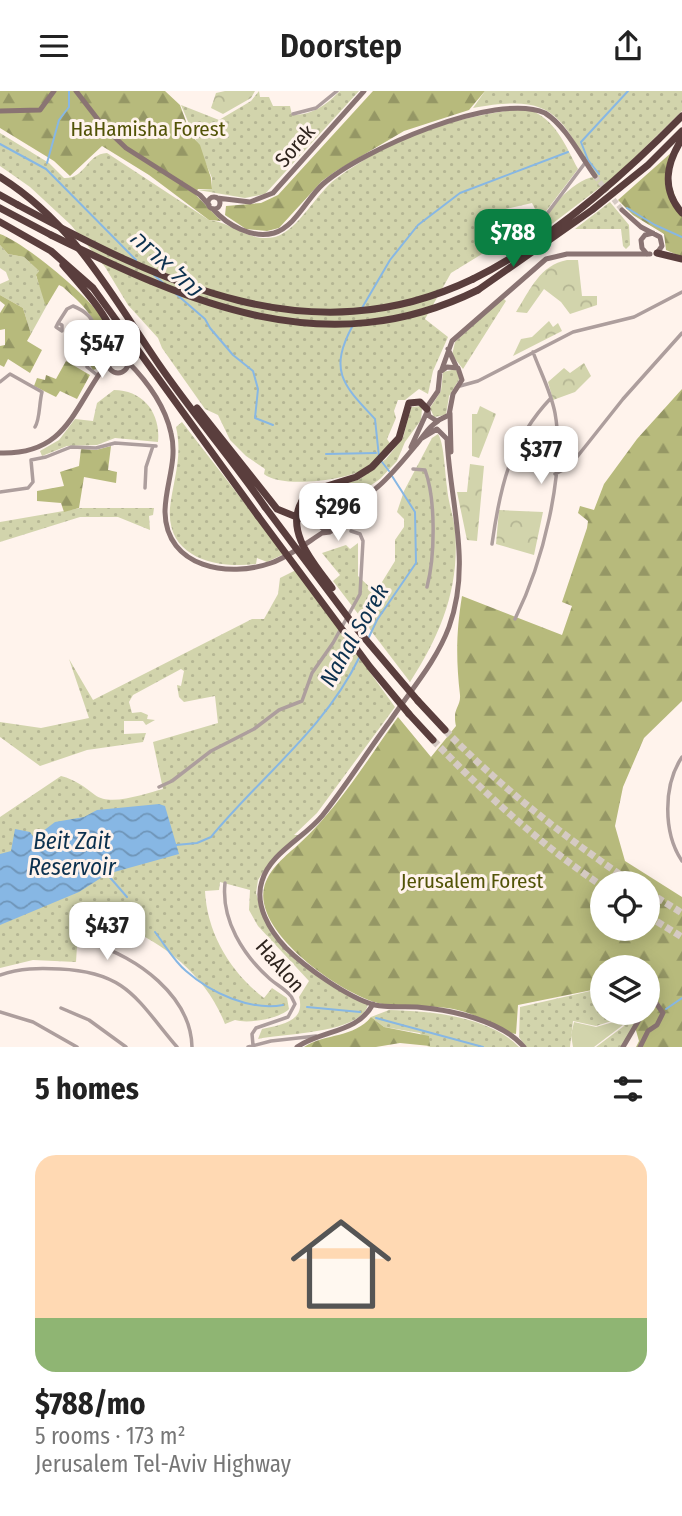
<!DOCTYPE html>
<meta charset="utf-8">
<style>
:root{--surface:#fff;--page:#f6f6f6;--text:#222;--muted:#767676;--line:#e0e0e0;--accent:#0b8043}
body{margin:0;font-family:"Fira Sans Condensed",Heebo,sans-serif;background:var(--page);color:var(--text);height:100vh;display:flex;flex-direction:column;font-size:26px;white-space:nowrap}
*{box-sizing:border-box;margin:0}
p{font-size:23px;color:var(--muted)}
.icon{flex:none;width:38px;height:38px;fill:none;stroke:currentColor;stroke-width:2;stroke-linecap:round;stroke-linejoin:round}
.map{position:relative;height:956px;overflow:hidden}
.drawer{display:flex;flex-direction:column;background:var(--surface);flex:1}
.drawer>*{flex:none}
.tools{position:absolute;left:590px;top:780px;display:grid;gap:14px}
.tools a{display:grid;place-items:center;width:70px;height:70px;border-radius:50%;background:var(--surface);box-shadow:0 4px 18px #0003;font-size:35px}
.price{position:absolute;translate:-50% -60px;padding:0 16px;border-radius:14px;background:#fff;color:#222;font-size:23px;line-height:46px;filter:drop-shadow(0 2px 4px #0008)}
.price::after{content:'';position:absolute;left:50%;top:42px;width:21px;height:16px;margin-left:-10px;background:inherit;clip-path:polygon(0 0,100% 0,50% 100%)}
.price.current{background:var(--accent);color:#fff}
ul{padding:0;list-style:none}
li{display:grid;align-content:center;gap:14px;height:371px;padding:0 35px}
li+li{border-top:2px solid var(--line)}
li span{display:grid;place-items:center;height:217px;border-radius:21px;color:#555}
li>.icon{margin-inline-start:auto}
span .icon{width:126px;height:126px;fill:#fffc;stroke-width:1}
li b{font-size:30px}
h2{display:flex;justify-content:space-between;align-items:center;height:84px;padding:0 35px;font-size:30px}
header{display:flex;justify-content:space-between;align-items:center;height:91px;padding:0 35px;background:var(--surface);font-size:32px;font-weight:600}
.map>svg:first-child{display:block}
.grass{fill:url(#grass-dots)}
.forest{fill:url(#forest-firs);fill-rule:evenodd}
.park{fill:url(#park-crowns)}
.garden{fill:#d2d4ac}
.water{fill:url(#water-waves)}
.lines{fill:none;stroke-linecap:round;stroke-linejoin:round}
.stream{stroke:#87b7e4;stroke-width:2}
.secondary-tunnel{stroke:#d5cac3;stroke-width:5;stroke-dasharray:5 2.5;stroke-linecap:butt}
.highway-tunnel{stroke:#d5cac3;stroke-width:7;stroke-dasharray:7 3.5;stroke-linecap:butt}
.street{stroke:#ad9e9d;stroke-width:3.5}
.secondary{stroke:#8a7473;stroke-width:5}
.highway{stroke:#5a3e3d;stroke-width:7}
.highway-bridge{stroke:#5a3e3d;stroke-width:7}
.labels{text-anchor:middle;stroke-width:6;stroke-linejoin:round;paint-order:stroke}
.park-label{font-size:21px;fill:#525307;stroke:#fff3ec}
.street-label{font-size:21px;fill:#2f241e;stroke:#fff3ec}
.water-label{font-size:23px;font-style:italic;fill:#0c314f;stroke:#fff3ec}
</style>
<header><svg class="icon" aria-label="menu" viewBox="0 0 24 24"><path d="M4 6h16M4 12h16M4 18h16"/></svg>Doorstep<svg class="icon" aria-label="share" viewBox="0 0 24 24"><path d="M12 15V3M7 8l5-5 5 5M5 13v7h14v-7"/></svg></header>
<div class="map">
<svg width="682" height="956" viewBox="0 0 682 956">
<defs>
<pattern id="grass-dots" width="8" height="8" patternUnits="userSpaceOnUse" patternTransform="scale(1.75)"><rect width="8" height="8" fill="#d2d4ac"/><path d="M2 2h.1M6 6h.1" fill="none" stroke="#b5b694" stroke-width="1.8" stroke-linecap="round"/></pattern>
<pattern id="forest-firs" width="22" height="20" patternUnits="userSpaceOnUse" patternTransform="scale(1.75)"><rect width="22" height="20" fill="#b7ba7c"/><path d="M5 1l3.5 6h-7zM16 11l3.5 6h-7z" fill="#959765"/></pattern>
<pattern id="park-crowns" width="20" height="18" patternUnits="userSpaceOnUse" patternTransform="scale(1.75)"><rect width="20" height="18" fill="#d2d4ac"/><path d="M2 6a3 3 0 1 1 6 0M12 15a3 3 0 1 1 6 0" fill="none" stroke="#b5b694"/></pattern>
<pattern id="water-waves" width="16" height="10" patternUnits="userSpaceOnUse" patternTransform="scale(1.75)"><rect width="16" height="10" fill="#87b7e4"/><path d="M0 5q4-4 8 0t8 0" fill="none" stroke="#6f95b8"/></pattern>
</defs>
<rect width="100%" height="100%" fill="#fff3ec"/>
<path class="grass" d="M259,0L260,6H269L273,15H290L292,24C313,24 326,14 340,0H359L265,103L245,107L198,99L212,98V87L181,14L219,29L251,10Z
M485,0H682V20L619,82L536,145C541,125 573,88 594,86C560,20 550,3 473,17Z
M526,17C556,28 564,52 578,78L540,128L532,112L501,119L495,155L451,182L425,228L448,246L433,280L428,303L419,298L405,309H398L394,320L396,327L387,348L391,354C383,361 376,371 367,377C348,389 282,398 264,383L265,378L246,365L230,349L218,324L205,318L162,257L158,247L128,214L105,176L71,134L30,96L0,75V42L49,72L64,87C86,88 86,63 107,62L209,129C232,131 249,152 275,146C298,140 316,102 337,87C396,44 454,26 526,17Z
M610,111L629,134L630,154L626,158L623,155L621,138H575Z
M0,154L8,163L24,166L39,180L36,185L47,214L31,243L23,217L0,204V193L9,189L6,181L0,177Z
M503,207L506,210L463,278L452,264L455,251Z
M456,278L460,287L449,305L446,324L434,326L430,317L441,300L443,281Z
M114,299C143,299 161,322 158,351L115,347L97,354L67,355L42,365L40,360L59,349L75,328L93,330L97,312Z
M420,315L422,318L421,329L405,351L397,370L380,388L351,408L339,413H326L310,424L300,423L313,403L360,388L386,368L403,347L411,316Z
M182,331L284,463L267,471L257,467L256,473C217,478 166,467 170,417C173,389 183,366 176,336Z
M438,343C444,351 445,383 447,396C448,410 453,424 455,438C460,497 441,543 410,591L333,490L340,484L322,462L346,454L350,458L358,452V485L379,505L382,491L395,470V449L404,436V428L397,421L404,400L432,347Z
M81,417H154L153,424L149,425L150,439L118,426H80L0,451V431Z
M296,479L395,616L317,722L294,744H302L267,775L258,789L256,802L265,829L286,861L368,914C359,943 285,942 258,948L262,938C280,934 306,931 299,906L309,890L258,835L249,819L250,799L220,791L219,799L205,800C207,842 230,881 264,907L272,897L287,907L289,918C279,928 248,933 235,929L225,933C207,886 167,854 121,834L110,854L84,847V854L77,855L76,871L33,869L0,877V726L61,685C76,689 83,695 95,704C111,716 146,702 163,698L153,651L218,632L215,605L184,611L179,606L177,594L181,595L184,580L181,578L133,604L129,611L132,622L141,621L148,624L147,628L155,629L146,634L143,630H124V643L146,642L143,651L87,659L40,675L0,646V631L41,637L89,627L69,568L93,609L252,528H264L278,503L280,487Z
M599,898L602,900V922H644L623,956H596L624,935L621,927L596,935L573,930L570,956H526L519,946L520,916Z
M389,919C430,920 489,925 519,956H427L430,955L420,942L384,936L371,926Z"/>
<path class="forest" d="M0,0H165L180,14L191,44L200,54L211,87L212,98H198L195,103L221,130L209,129L149,84L102,55L70,85L54,70L0,37Z
M373,0H485L469,19L404,40L336,80L322,90L279,137L267,140L246,138L225,124L226,115L261,112L278,104Z
M672,61L666,80L682,124V166L666,159L664,143L633,124L618,109Z
M0,143C25,152 98,211 107,236C112,249 102,266 96,278L93,279L90,274C107,237 92,222 63,196L59,194L47,214L45,213L36,184L39,180L24,166L8,163L0,154Z
M0,204L23,217L31,243L27,250L42,259L30,282L8,268L4,276L0,274V255L5,254V238L0,239V222L5,214L0,210Z
M66,270L90,284L77,308L60,300L56,306L34,295L37,287L45,289L46,284L56,288Z
M682,298V610L644,647L623,696L615,735L625,770L682,806V956H636L639,950L631,922H648V877H602V897L518,914L516,943C498,941 484,928 468,922C438,911 405,919 378,912C340,902 254,842 264,797C268,778 286,765 300,752C339,716 367,669 398,626L431,666L456,635C452,617 461,616 460,604C456,569 456,541 462,505L562,544L572,515L562,511L587,437L588,430L578,422L580,415L594,419L604,393L637,348ZM602,793H648V838H602Z
M111,355L108,379L117,381L116,392L84,386L79,417L64,421L61,412L37,410V400L64,395L60,381L79,375L81,358L96,359Z
M371,926L384,936L429,945L430,955L400,952L376,956H304C326,942 354,947 371,926Z"/>
<path class="park" d="M225,0H255L251,7L223,23L211,17L216,2Z
M567,169H578L582,205H597V214L570,223L561,211L544,198L527,222L516,221C530,199 540,174 567,169Z
M549,230L553,236L558,232L562,240L513,265L521,248L532,246Z
M584,272L591,285L575,301L553,309L548,291L564,277L570,282Z
M480,315L496,323L479,367L472,365V323H477Z
M470,373L484,375L477,450L467,449L457,401H467Z
M499,419L543,421L534,464L496,453Z"/>
<path class="garden" d="M620,929L623,934L594,956H573L571,944L574,931L596,936Z"/>
<path class="water" d="M159,713L165,715L179,763L107,783L79,801L0,834V763L11,760L15,738L30,741L34,747L55,731L84,726L97,719Z"/>
<g class="lines">
<path class="stream" d="M0,53L46,78L136,169
M47,72L59,29L69,16V0
M599,83L588,69L581,51L628,0
M627,117L655,134L682,146
M154,184L163,192
M175,202L205,228L210,237L233,264L253,280L258,298L255,327L273,334
M362,217L390,169L418,134L460,102L568,61
M353,234C328,280 343,294 375,328L379,366
M326,363L376,362
M382,371L389,380
M369,546L377,529L416,472L415,421L392,385
M176,754L197,752L211,746C261,685 324,639 359,567
M107,783L127,806
M155,841C165,854 174,870 186,880C211,902 250,920 283,914
M307,916L360,921
M666,918L682,907
M376,927L483,956"/>
<path class="secondary-tunnel" d="M595,85L622,119"/>
<path class="highway-tunnel" d="M445,639C502,698 566,747 634,793
M433,649C485,703 540,753 602,795
M648,801L682,822
M648,825L682,846"/>
<path class="street" d="M293,23L316,17L337,0
M528,148L585,72
M58,232L67,218L73,215C106,228 94,251 87,276L97,284
M58,232L62,234V240L56,236Z
M0,291L10,283L42,301C39,312 40,329 35,336
M460,295L478,290L573,241L634,226L682,201
M413,378L425,379C436,408 435,466 427,496
M555,383L569,376L623,308L682,242
M145,397L146,376L153,355
M0,401L28,397L33,391L31,369L46,366L71,356L96,357L115,352L156,355
M492,453C500,396 510,350 551,307
M515,528C542,473 566,383 555,322C551,301 540,280 533,261
M682,666C663,694 663,742 682,770
M159,696L172,690L211,660L254,638L279,619L302,610L312,582L333,552L360,503L363,450L360,443L351,440
M225,792C221,829 243,864 270,888C277,894 285,898 291,905L295,913L288,926L256,937L252,943L253,954
M92,853C136,865 191,905 192,956
M0,884C21,877 38,877 60,878C127,881 137,909 177,956
M61,917L89,929L126,956
M0,921L33,931L77,956
M248,956L271,950L316,945"/>
<path class="secondary" d="M76,0L103,35L126,57L200,104L209,114
M0,20L40,19L54,0
M208 112a6 6 0 1 1 12 0a6 6 0 1 1-12 0Z
M217,107L250,111L273,102L364,0
M213,118C227,134 252,148 274,142C296,135 307,107 323,93C362,59 496,0 545,22C566,35 581,66 595,85
M622,119L641,136L660,146L662,155L657,162
M647,163L642,157L641,149L645,144L653,142
M448,258L457,277
M108 272a10 10 0 1 1 20 0a10 10 0 1 1-20 0Z
M127,270C146,289 165,315 171,342C178,370 165,394 165,421C166,477 229,487 271,472C290,465 305,453 322,442L330,441
M447,276L458,277L462,289L453,303L449,324L437,330L429,325L427,316L438,300L440,281Z
M442,278L452,250L546,168L567,163H650
M450,322L451,361
M422,347L437,338L447,348C450,412 472,473 449,536C436,571 410,600 390,630C367,661 346,695 322,725C304,747 270,762 262,790C254,814 270,840 286,857C305,876 348,907 375,914C388,917 403,915 417,916C451,919 501,929 524,956
M411,356L427,321
M0,362C68,364 73,316 108,271
M318 428a12 12 0 1 1 24 0a12 12 0 1 1-24 0Z
M336,418C369,413 396,378 416,354C424,345 428,336 438,330
M297,956C322,939 358,942 373,913
M623,956L643,922
M640,956L648,940L657,934L663,922L656,912L648,911"/>
<path class="highway" d="M682,48C666,73 661,98 682,122
M0,86C74,132 112,205 160,275C193,323 232,368 265,416
M0,104L18,114
M0,117L51,144
M0,131L51,160L93,197L258,425
M657,162L682,168
M63,174C78,192 124,239 114,263
M473,188C549,151 623,85 682,25
M478,199L592,119L648,74L682,40
M197,317L277,418L299,427L310,428L319,424
M302,410L314,399L356,386L372,376L399,347L409,312L420,311L427,318
M418,610L445,639
M409,623L433,649"/>
<path class="highway-bridge" d="M18,114C163,192 310,266 473,188
M51,144C190,212 326,274 478,199
M302,410C284,441 315,473 332,497
M265,416L356,537L418,610
M258,425L370,576L409,623"/>
</g>
<g class="labels">
<g class="park-label">
<text x="148" y="45">HaHamisha Forest</text>
<text x="472" y="797">Jerusalem Forest</text>
</g>
<g class="street-label">
<text transform="translate(295 55) rotate(-49)" y="7">Sorek</text>
<text transform="translate(280 875) rotate(49)" y="7">HaAlon</text>
</g>
<g class="water-label">
<text transform="translate(166 172) rotate(42)" y="8">נחל ארזה</text>
<text transform="translate(354 544) rotate(-60)" y="8">Nahal Sorek</text>
<text x="72" y="758">Beit Zait<tspan x="72" dy="26">Reservoir</tspan></text>
</g>
</g>
</svg>
<div class="tools">
<a><svg class="icon" aria-label="locate" viewBox="0 0 24 24"><circle cx="12" cy="12" r="6"/><path d="M12 2v4M12 18v4M2 12h4M18 12h4"/></svg></a>
<a><svg class="icon" aria-label="layers" viewBox="0 0 24 24"><path d="M12 4l9 5-9 5-9-5zM3 14l9 5 9-5"/></svg></a>
</div>
<b class="price current" style="left:513px;top:178px">$788</b>
<b class="price" style="left:102px;top:289px">$547</b>
<b class="price" style="left:541px;top:395px">$377</b>
<b class="price" style="left:338px;top:452px">$296</b>
<b class="price" style="left:107px;top:871px">$437</b>
</div>
<section class="drawer">
<h2>5 homes<svg class="icon" aria-label="filters" viewBox="0 0 24 24"><path d="M4 7h16M4 17h16"/><circle cx="9" cy="7" r="2"/><circle cx="15" cy="17" r="2"/></svg></h2>
<ul>
<li><span style="background:linear-gradient(#ffd9b3 75%,#8fb573 0)"><svg class="icon" aria-label="home" viewBox="0 0 24 24"><path d="M3 11l9-7 9 7M6 9v11h12V9"/></svg></span><div><b>$788/mo</b><p>5 rooms · 173 m²</p><p>Jerusalem Tel-Aviv Highway</p></div></li>
</ul>
</section>
